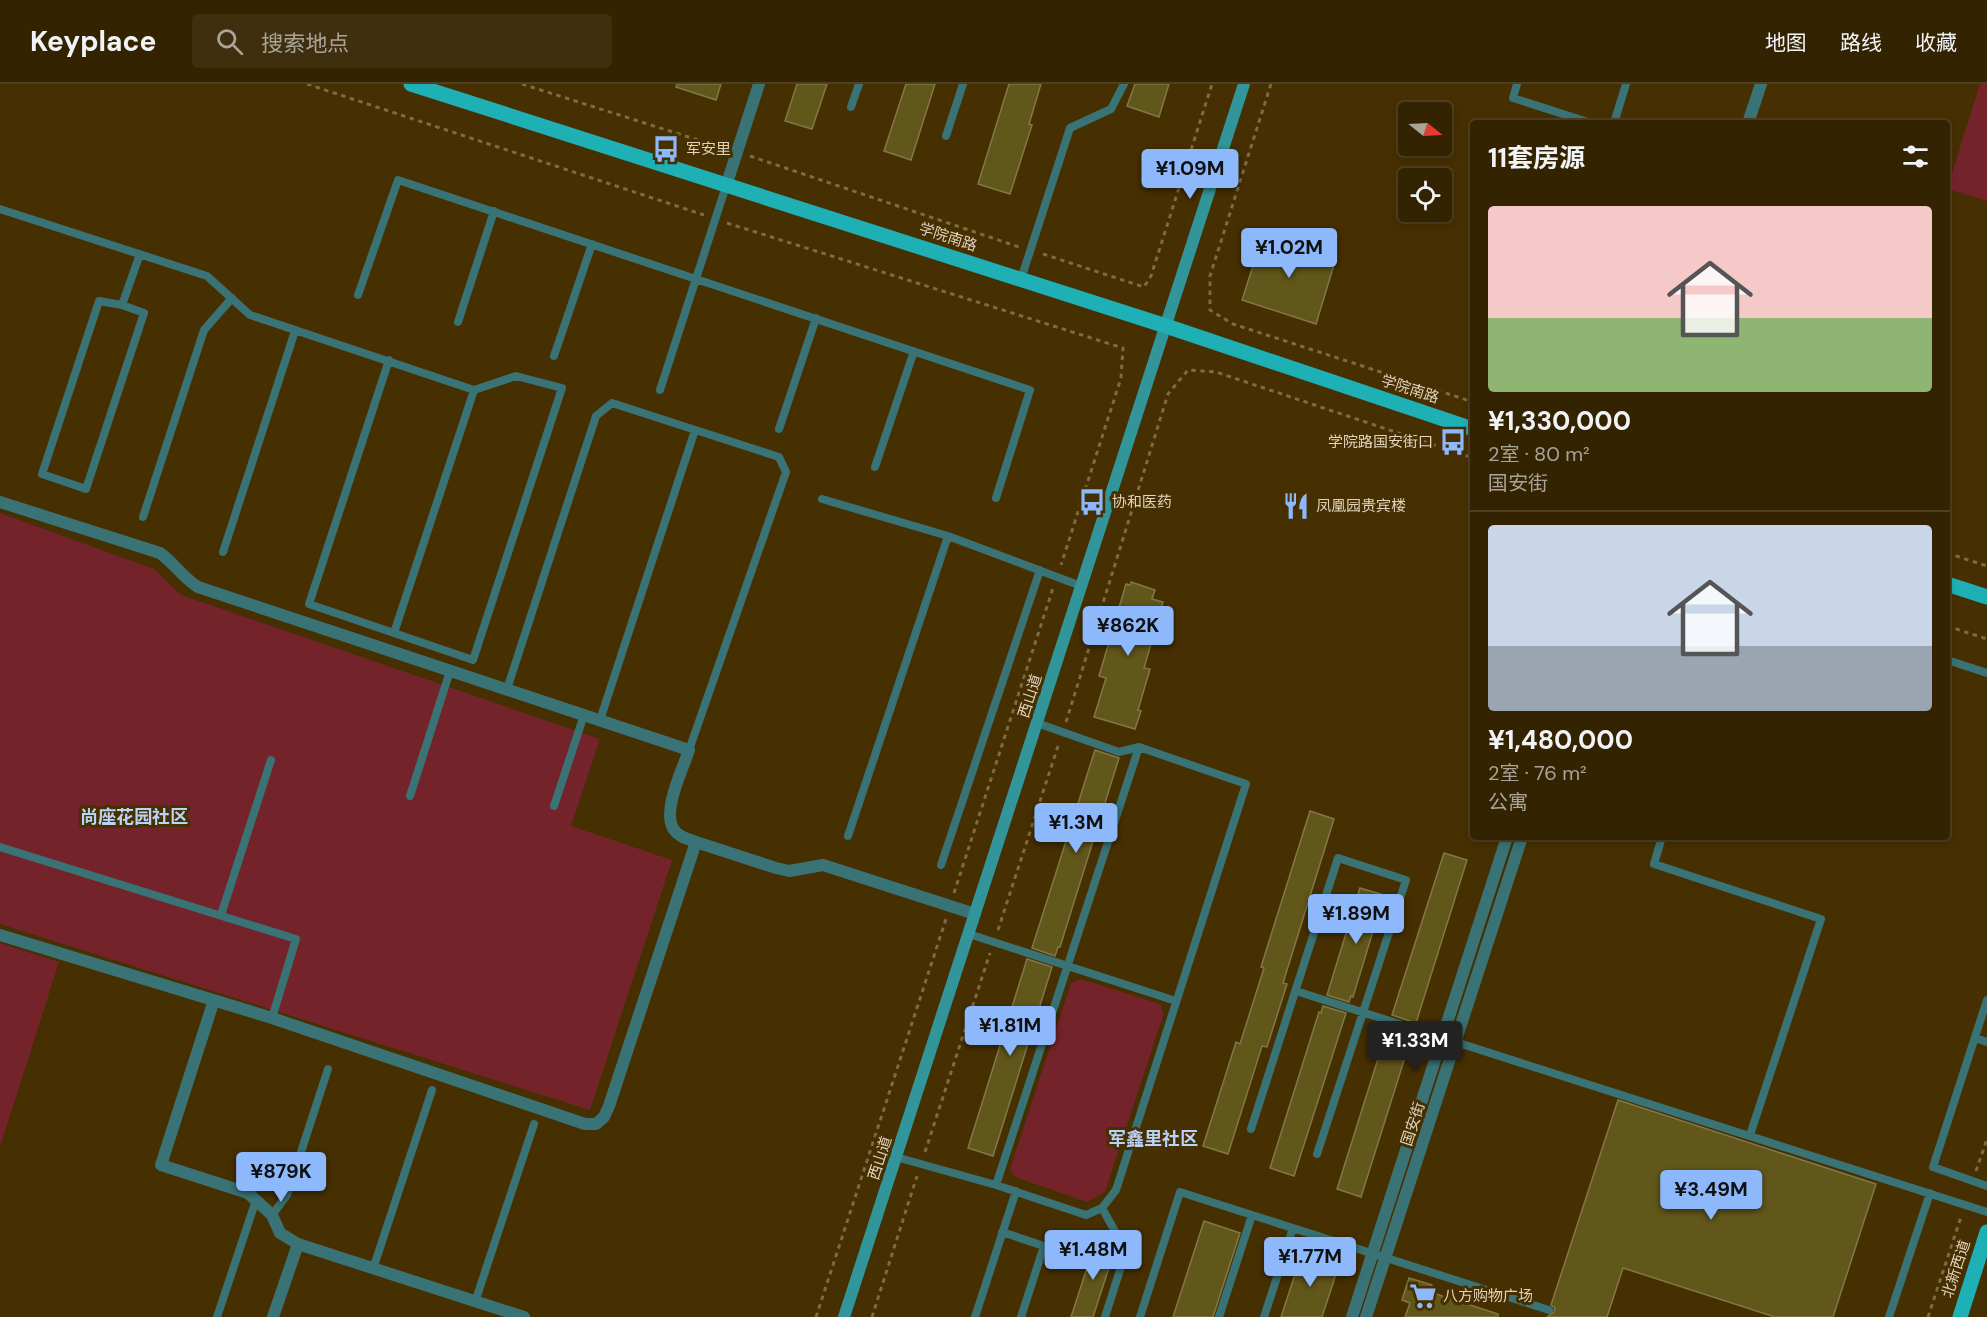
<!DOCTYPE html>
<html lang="zh">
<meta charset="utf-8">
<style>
:root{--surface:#342300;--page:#3f2f0f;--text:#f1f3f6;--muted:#a9a499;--line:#4e4022;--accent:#8db9fc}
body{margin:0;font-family:"DM Sans","Noto Sans SC",sans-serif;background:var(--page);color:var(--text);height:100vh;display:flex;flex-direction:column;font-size:22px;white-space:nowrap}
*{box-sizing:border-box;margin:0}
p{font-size:20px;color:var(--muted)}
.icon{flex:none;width:33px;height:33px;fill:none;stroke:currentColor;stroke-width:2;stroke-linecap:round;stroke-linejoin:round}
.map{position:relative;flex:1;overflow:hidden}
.panel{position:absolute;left:1470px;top:36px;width:480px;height:720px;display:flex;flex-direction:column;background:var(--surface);border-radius:6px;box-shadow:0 3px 9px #0003,0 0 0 2px var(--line)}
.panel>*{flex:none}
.needle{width:39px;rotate:108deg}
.fabs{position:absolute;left:1398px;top:18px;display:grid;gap:12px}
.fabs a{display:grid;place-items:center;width:54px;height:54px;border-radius:6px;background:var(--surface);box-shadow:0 3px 9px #0003,0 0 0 2px var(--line);font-size:30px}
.price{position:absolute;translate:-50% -51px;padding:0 14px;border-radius:6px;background:var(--accent);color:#111;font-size:20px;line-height:39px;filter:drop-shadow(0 2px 3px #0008)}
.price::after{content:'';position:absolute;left:50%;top:36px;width:18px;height:14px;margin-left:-9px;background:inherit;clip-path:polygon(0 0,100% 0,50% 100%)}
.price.selected{background:#222;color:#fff}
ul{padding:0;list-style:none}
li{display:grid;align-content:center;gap:12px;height:318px;padding:0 18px}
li+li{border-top:2px solid var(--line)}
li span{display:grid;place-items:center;height:186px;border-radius:6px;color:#555}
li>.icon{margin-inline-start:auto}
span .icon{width:108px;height:108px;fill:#fffc;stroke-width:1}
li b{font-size:26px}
h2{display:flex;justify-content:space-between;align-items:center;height:72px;padding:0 18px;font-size:26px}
header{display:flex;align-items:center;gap:36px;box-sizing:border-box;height:84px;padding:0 30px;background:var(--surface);border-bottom:2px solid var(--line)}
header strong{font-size:28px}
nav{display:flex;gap:33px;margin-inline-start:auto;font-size:21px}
.search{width:420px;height:54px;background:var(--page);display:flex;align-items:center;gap:15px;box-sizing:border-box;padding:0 21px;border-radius:6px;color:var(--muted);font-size:22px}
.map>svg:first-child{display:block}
.green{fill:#75232b}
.building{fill:#62571b;stroke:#817849;stroke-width:1.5}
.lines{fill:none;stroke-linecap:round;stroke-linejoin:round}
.path{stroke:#7e6a44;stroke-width:3;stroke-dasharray:4.5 4.5;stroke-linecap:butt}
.lane{stroke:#3a7375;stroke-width:8}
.street{stroke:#3a7375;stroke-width:12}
.secondary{stroke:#319599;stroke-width:12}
.primary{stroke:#1eb0b5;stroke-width:15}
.labels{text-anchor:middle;stroke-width:6;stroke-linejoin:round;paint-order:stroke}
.poi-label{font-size:15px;fill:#e1d3bd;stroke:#462f00;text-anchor:start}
.street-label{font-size:15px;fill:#e1d3bd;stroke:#462f00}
.quarter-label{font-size:18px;font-weight:bold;fill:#bad3f9;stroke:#462f00}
</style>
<header>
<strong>Keyplace</strong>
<div class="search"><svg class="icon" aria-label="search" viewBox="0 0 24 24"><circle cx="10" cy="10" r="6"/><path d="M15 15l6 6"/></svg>搜索地点</div>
<nav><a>地图</a><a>路线</a><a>收藏</a></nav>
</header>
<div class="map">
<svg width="1987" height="1233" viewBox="0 0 1987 1233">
<rect width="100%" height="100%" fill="#462f00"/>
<path class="green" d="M1980,0H1987V117L1947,105Z
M0,429L154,485L181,511L600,655L571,742L672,776L590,1026L0,840Z
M0,859L59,878L0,1063Z
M1081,895L1160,920L1164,929L1105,1108L1087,1118L1015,1093L1010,1085L1071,899Z"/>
<path class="building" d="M677,0H721L716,16L676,3Z
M797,0H827L812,45L785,37Z
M906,0H935L911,76L884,67Z
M1009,0H1041L1029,40L1032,41L1010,110L978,100Z
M1135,0H1169L1159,33L1127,22Z
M1263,151L1336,174L1316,240L1242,216Z
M1131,498L1155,506L1152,515L1163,518L1144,584L1150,585L1138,626L1141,627L1135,645L1094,633L1106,594L1099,592L1126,500L1130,501Z
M1095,666L1119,674L1060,863H1058L1055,872L1032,864Z
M1310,727L1334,735L1283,899L1287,900L1267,963L1262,962L1228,1070L1203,1062L1236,958L1240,960L1264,884L1261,883Z
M1444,769L1467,776L1416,939L1392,931Z
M1360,804L1384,811L1353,913L1351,912L1349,918L1327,911Z
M1027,875L1052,883L993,1072L968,1064Z
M1323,922L1346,929L1294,1092L1270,1084L1319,928L1321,929Z
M1388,943L1412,951L1361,1113L1337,1105Z
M1618,1016L1876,1100L1833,1233H1775L1623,1184L1607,1233H1547L1554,1228L1555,1224L1551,1221Z
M1204,1137L1240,1149L1213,1233H1173Z
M1095,1159L1115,1165L1093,1233H1071Z
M1302,1169L1339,1181L1322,1233H1281Z
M1409,1194L1432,1201L1430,1208L1498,1230V1233H1405L1410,1219L1402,1216Z"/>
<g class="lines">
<path class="path" d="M307,0L704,131
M522,0L723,64
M1271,0L1210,192V226L1233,240L1473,318
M750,72L1019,163
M727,139L1123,264L1121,294L1061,481
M1043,170L1144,203L1151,192L1212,0
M1947,469L1987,482
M1947,542L1987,555
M1066,638L1168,310L1188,286L1216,288L1473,374
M954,809L1053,504
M998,846L1059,659
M925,1068L990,869
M1976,1087L1987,1055
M816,1233L946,835
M872,1233L917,1092
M1928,1233L1961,1133"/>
<path class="lane" d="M1517,0L1513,14L1591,39
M851,23L859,0
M1614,39L1626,0
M946,52L963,0
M0,125L207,192L250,231L474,306L516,292L562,304L473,576L309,520L389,276
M1021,195L1070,44L1111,25L1124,0
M358,211L398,96L1030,306L996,414
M122,221L144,229L86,405L42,390L99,217L122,221L140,170
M458,238L494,127
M554,272L592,160
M660,306L726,102
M779,345L816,234
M875,383L914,267
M822,415L948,452L1081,502
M143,433L204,246L232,214
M223,468L295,247
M394,549L474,306
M1947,576L1987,589
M507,605L596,332L612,319L779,373L786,388L689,666
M600,636L695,346
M410,712L450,587
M554,722L584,631
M848,752L948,452
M1662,753L1654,780L1821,835L1750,1051
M0,763L296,855L272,934
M941,781L1040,486
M221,831L271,676
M969,850L1176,917
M1296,907L1987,1128
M1987,916L1933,1083L1987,1102
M1975,954L1987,958
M1251,1045L1338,774L1406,796L1317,1070
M896,1073L996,1101L1086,1131L1102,1124L1116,1106L1246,700L1139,663L1119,668L1037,639
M996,1101L1139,663
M1102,1124L1126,1167L1105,1233
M272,1131L287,1111L328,985
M1002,1148L1044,1162L1021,1233
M373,1185L432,1006
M475,1218L534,1040
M217,1233L256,1116
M975,1233L1016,1107
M1140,1233L1180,1108L1549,1226
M1219,1233L1252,1131
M1264,1233L1293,1144
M1889,1233L1930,1109"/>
<path class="street" d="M1748,39L1761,0
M726,102L759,0
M0,418L160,469C174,479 183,494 198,503L689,666C683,685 660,730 675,747C679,753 689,755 696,758
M0,851L272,934L585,1040H596L604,1033L609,1022L696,758L776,784L789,787L823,781L975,830
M214,916L161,1081L248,1109L272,1131L280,1149L298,1160L524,1233
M273,1233L298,1160
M1352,1233L1507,753
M1366,1233L1522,753"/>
<path class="secondary" d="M844,1233L1244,0"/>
<path class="primary" d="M411,0L1166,242L1473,345
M1947,500L1987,513
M1960,1233L1987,1148"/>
</g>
<defs>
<symbol id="bus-bare" viewBox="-9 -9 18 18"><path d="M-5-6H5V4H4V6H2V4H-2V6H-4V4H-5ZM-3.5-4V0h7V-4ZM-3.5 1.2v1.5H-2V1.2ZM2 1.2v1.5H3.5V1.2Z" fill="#8db9fc" stroke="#462f00" stroke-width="2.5" paint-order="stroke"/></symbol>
<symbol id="restaurant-bare" viewBox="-9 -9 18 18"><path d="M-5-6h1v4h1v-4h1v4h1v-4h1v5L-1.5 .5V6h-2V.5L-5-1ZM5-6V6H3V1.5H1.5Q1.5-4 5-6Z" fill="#8db9fc" stroke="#462f00" stroke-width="2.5" paint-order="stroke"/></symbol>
<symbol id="supermarket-bare" viewBox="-9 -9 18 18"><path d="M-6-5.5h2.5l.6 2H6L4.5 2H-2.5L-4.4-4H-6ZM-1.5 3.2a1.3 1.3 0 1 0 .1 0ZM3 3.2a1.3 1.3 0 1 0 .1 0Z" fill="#8db9fc" stroke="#462f00" stroke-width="2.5" paint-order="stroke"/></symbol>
</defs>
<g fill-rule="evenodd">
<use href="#bus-bare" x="647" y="46" width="38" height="38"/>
<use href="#bus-bare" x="1434" y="339" width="38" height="38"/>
<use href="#bus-bare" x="1073" y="399" width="38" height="38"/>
<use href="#restaurant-bare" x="1277" y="403" width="38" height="38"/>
<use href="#supermarket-bare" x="1404" y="1193" width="38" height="38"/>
</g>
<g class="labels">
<g class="poi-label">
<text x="686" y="70">军安里</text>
<text x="1433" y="363" text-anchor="end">学院路国安街口</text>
<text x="1112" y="423">协和医药</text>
<text x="1316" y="427">凤凰园贵宾楼</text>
<text x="1443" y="1217">八方购物广场</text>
</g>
<g class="street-label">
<text transform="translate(948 153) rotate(18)" y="5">学院南路</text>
<text transform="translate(1410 305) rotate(18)" y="5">学院南路</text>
<text transform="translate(1030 612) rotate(-72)" y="5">西山道</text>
<text transform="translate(1413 1040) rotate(-72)" y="5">国安街</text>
<text transform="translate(880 1074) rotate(-72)" y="5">西山道</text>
<text transform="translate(1956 1185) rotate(-72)" y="5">北新西道</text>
</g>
<g class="quarter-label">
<text x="134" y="739">尚座花园社区</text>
<text x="1153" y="1061">军鑫里社区</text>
</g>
</g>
</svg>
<div class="fabs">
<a><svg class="needle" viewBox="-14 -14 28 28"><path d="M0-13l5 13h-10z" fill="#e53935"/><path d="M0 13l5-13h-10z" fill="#a9a499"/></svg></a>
<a><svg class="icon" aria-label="locate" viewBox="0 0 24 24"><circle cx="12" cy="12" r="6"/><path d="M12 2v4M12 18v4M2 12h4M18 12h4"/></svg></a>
</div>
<b class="price" style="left:1190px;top:116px">¥1.09M</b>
<b class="price" style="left:1289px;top:195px">¥1.02M</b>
<b class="price" style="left:1128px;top:573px">¥862K</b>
<b class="price" style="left:1076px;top:770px">¥1.3M</b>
<b class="price" style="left:1356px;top:861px">¥1.89M</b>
<b class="price" style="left:1010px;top:973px">¥1.81M</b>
<b class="price selected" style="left:1415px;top:988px">¥1.33M</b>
<b class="price" style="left:281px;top:1119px">¥879K</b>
<b class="price" style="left:1711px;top:1137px">¥3.49M</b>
<b class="price" style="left:1093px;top:1197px">¥1.48M</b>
<b class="price" style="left:1310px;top:1204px">¥1.77M</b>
<section class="panel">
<h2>11套房源<svg class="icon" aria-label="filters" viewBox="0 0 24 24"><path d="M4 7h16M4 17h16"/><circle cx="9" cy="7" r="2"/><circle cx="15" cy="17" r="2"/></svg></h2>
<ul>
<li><span style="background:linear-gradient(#f6c9c9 60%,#8fb573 0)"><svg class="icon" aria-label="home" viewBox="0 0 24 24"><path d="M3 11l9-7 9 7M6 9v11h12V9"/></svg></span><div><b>¥1,330,000</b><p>2室 · 80 m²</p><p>国安街</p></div></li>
<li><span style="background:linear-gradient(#c9d6e8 65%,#9aa5b1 0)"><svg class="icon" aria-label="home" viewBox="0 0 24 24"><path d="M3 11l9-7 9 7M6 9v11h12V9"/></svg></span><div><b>¥1,480,000</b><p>2室 · 76 m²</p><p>公寓</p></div></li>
</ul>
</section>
</div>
